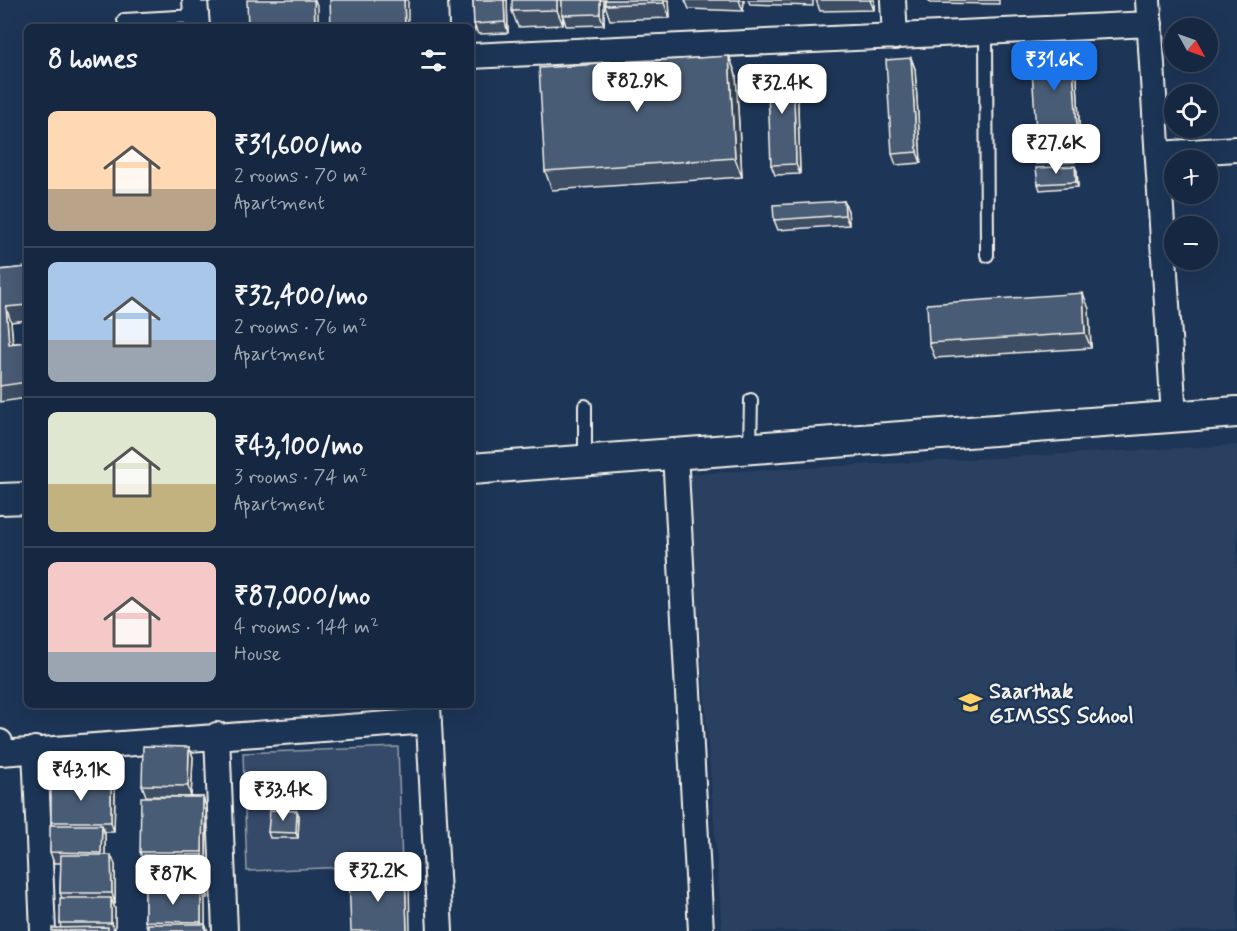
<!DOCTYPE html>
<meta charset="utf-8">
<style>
:root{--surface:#162841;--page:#23344c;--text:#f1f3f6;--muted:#9ea6b1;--line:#35445a;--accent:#1a73e8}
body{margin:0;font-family:Mynerve,sans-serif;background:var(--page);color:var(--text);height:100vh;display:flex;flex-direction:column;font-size:22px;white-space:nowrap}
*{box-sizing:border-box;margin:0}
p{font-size:20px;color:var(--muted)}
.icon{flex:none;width:33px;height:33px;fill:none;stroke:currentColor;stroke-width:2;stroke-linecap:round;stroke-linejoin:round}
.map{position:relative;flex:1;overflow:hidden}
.sheet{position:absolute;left:24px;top:24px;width:450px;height:684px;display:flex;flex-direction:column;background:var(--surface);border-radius:9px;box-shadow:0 6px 24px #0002,0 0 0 2px var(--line)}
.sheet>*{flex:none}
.needle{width:39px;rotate:130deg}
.fabs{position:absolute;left:1164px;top:18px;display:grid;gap:12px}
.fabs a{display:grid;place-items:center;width:54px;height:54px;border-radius:50%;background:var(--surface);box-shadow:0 6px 24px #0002,0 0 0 2px var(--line);font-size:30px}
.price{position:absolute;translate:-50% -51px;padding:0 14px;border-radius:12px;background:#fff;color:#222;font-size:20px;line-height:39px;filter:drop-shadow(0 2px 3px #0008)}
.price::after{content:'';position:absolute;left:50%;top:36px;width:18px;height:14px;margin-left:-9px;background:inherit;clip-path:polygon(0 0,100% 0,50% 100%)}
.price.current{background:var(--accent);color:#fff}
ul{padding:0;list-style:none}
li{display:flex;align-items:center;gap:18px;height:150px;padding:0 24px}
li+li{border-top:2px solid var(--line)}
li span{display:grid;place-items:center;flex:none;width:168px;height:120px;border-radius:9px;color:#555}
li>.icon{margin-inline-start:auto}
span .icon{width:72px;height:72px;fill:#fffc;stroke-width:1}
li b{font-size:26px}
h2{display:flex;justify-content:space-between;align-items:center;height:72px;padding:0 24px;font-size:26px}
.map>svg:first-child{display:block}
.built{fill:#2a4060}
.green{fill:#354a67;stroke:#949ea8;stroke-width:1.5}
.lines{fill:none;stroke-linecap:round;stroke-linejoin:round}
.service-casing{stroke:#f4f1e8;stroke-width:16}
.minor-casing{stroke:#f4f1e8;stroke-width:28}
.tertiary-casing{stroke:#f4f1e8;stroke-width:34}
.service{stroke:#1d3557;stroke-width:12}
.minor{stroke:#1d3557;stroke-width:24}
.tertiary{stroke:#1d3557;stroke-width:30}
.wall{fill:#3e4e64;stroke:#f4f1e8;stroke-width:1.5}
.shaded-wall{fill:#324051;stroke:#f4f1e8;stroke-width:1.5}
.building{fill:#485b74;stroke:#f4f1e8;stroke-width:1.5}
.labels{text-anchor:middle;stroke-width:4.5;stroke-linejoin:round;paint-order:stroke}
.poi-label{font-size:22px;font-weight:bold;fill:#f4f1e8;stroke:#1d3557;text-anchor:start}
</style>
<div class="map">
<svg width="1237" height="931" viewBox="0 0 1237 931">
<rect width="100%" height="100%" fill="#1d3557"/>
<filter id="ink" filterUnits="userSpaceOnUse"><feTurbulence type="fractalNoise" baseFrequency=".0167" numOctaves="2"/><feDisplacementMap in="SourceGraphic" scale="12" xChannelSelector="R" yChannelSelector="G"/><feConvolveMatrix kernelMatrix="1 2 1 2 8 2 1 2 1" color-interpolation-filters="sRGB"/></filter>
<g filter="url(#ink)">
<path class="built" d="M1237,445V931H722L688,474Z"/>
<path class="green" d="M398,747L402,865L247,871L243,753Z"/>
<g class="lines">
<defs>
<path id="service" d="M124,20L196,16
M986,32L987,255
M750,447L751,400
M585,460V406"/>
<path id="minor" d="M195,0L197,27
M461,0L462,27
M893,0L895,37
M1148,0L1174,417
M471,56L1150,24
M1158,154L1237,149
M675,453L701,931
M428,706L440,931
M217,735L225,931
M0,742L1,753L429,721
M35,749L43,931"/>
<path id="tertiary" d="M471,469L1237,412
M0,499L27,498"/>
</defs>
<use href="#service" class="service-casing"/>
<use href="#minor" class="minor-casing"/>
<use href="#tertiary" class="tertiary-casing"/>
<use href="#service" class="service"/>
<use href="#minor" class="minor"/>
<use href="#tertiary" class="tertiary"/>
</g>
<path class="wall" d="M201,0H226V1L202,2Z
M473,0H507L508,33L478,34L474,24Z
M604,0V25L566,26L563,16V25L518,27L512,11Z
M669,0L670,18L610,20L605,5Z
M685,0H744L743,11L689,9Z
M748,0H813V6L750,4Z
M816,0H874V10L820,11Z
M928,0H999V4L930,3Z
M1072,52L1076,62L1080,139L1039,141L1036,131Z
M729,56L736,75L742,177L552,190L545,171Z
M911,58L915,69L921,163L896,165L892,154Z
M793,66L797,76L800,174L775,175L771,165Z
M1072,143L1074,148L1075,162L1036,164L1034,159Z
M1077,171L1078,187L1040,190L1038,184Z
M844,201L848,211L849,225L778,230L774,220Z
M27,267V320L11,322L13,343L27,342V398L0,402V270Z
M1089,309L1091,348L935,358L929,343Z
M189,747L193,757L191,797H203L206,807V863L207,866V898H204L205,924L208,931H148L145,921V892L143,887L144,862L140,852L189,797L146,796L142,785Z
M115,793L114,832H104L105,835V855L115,865V904H113L115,909V931H52L61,928L60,923L62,898L60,893L61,863H54L50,852L52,825L51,822Z
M297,811L299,816L298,838H270L268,832Z"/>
<path class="shaded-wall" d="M314,0H315L318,8V27H315Z
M404,0H408V27H405Z
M504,0H507L508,33L505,22Z
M557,0H562L563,25L557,10Z
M600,0H604V25L600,14Z
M664,0H669L670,18L664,3Z
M739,0H744L743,11Z
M870,0H874V10Z
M1072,52L1076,62L1080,139L1077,128Z
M729,56L736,75L742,177L735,158Z
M911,58L915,69L921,163L917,152Z
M793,66L797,76L800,174L796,164Z
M1072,143L1074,148L1075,162L1073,157Z
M1075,166L1077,171L1078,187L1076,182Z
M844,201L848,211L849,225L845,215Z
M1083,293L1089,309L1091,348L1085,333Z
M6,307L11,322L14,359L9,344Z
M189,747L193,757L191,797L188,786Z
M111,782L115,793L114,832L111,822Z
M203,797L206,807V863L202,852Z
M297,811L299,816L298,838L296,833Z
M102,825L105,835V863L101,853Z
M111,855L115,865V904L112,893Z
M203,855L207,866V898L203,888Z
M405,874L409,884L410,931H407Z
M201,890L205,900V931L201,922Z
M111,898L115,909V931L111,923Z"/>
<path class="building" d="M247,0H314L315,27H248Z
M330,0H404L405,27H331Z
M473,0H504L505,22L474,24Z
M512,0H557V10L512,11Z
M562,0H600V14L562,15Z
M605,0H664V3L605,5Z
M1072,52L1077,128L1036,131L1031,55Z
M729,56L735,158L545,171L539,68Z
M911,58L917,152L892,154L886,60Z
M793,66L796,164L771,165L767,67Z
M1072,143L1073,157L1034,159L1033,145Z
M1075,166L1076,182L1038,184L1036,168Z
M844,201L845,215L774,220L773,205Z
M27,267V305L6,307L9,344L27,342V382L0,386V270Z
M1083,293L1085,333L929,343L927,304Z
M143,746L189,747L188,786L142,785Z
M111,782V822H51V783Z
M141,797H203L202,852H140Z
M270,810L297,811L296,833L268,832Z
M50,825H102L101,853L50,852Z
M61,855H111L112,893H60Z
M144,855H203V888L143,887Z
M405,874L407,931H351L349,876Z
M145,889L201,890V922L145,921Z
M60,898H111V923H60Z
M148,924H205V931H148Z
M108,927V931H52V928Z"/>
</g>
<defs>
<symbol id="school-bare" viewBox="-9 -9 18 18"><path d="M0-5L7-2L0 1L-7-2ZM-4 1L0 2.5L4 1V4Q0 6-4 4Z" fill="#ffd166" stroke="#1d3557" stroke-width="2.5" paint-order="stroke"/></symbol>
</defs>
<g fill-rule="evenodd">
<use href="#school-bare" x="954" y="686" width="33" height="33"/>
</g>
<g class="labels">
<g class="poi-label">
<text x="989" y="698">Saarthak<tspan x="989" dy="25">GIMSSS School</tspan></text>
</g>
</g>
</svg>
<div class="fabs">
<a><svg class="needle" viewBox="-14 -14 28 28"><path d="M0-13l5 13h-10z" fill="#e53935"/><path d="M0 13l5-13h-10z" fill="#9ea6b1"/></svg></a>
<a><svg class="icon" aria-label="locate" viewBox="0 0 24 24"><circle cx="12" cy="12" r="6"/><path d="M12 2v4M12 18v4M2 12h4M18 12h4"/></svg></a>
<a>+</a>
<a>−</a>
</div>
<b class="price current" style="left:1054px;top:92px">₹31.6K</b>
<b class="price" style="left:637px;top:113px">₹82.9K</b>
<b class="price" style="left:782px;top:115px">₹32.4K</b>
<b class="price" style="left:1056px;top:175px">₹27.6K</b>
<b class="price" style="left:81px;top:802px">₹43.1K</b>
<b class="price" style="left:283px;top:822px">₹33.4K</b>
<b class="price" style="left:378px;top:903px">₹32.2K</b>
<b class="price" style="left:173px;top:906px">₹87K</b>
<section class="sheet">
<h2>8 homes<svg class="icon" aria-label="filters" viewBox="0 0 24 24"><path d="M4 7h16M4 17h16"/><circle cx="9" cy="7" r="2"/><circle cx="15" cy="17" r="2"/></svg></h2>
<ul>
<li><span style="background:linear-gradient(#ffd9b3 65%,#b9a48a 0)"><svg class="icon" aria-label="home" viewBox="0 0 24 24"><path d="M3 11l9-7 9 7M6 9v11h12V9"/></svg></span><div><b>₹31,600/mo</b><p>2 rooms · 70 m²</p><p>Apartment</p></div></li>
<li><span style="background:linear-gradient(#a9c7e8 65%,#9aa5b1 0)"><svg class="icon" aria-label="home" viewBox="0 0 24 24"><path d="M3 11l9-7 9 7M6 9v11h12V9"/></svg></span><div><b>₹32,400/mo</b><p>2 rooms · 76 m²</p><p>Apartment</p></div></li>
<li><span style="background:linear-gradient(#dfe7d0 60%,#c2b280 0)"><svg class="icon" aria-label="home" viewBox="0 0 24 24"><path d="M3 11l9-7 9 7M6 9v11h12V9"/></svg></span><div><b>₹43,100/mo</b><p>3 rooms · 74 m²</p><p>Apartment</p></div></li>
<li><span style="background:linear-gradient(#f6c9c9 75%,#9aa5b1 0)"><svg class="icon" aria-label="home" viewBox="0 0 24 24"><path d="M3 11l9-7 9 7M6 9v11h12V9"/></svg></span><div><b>₹87,000/mo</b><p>4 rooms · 144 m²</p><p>House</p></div></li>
</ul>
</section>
</div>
